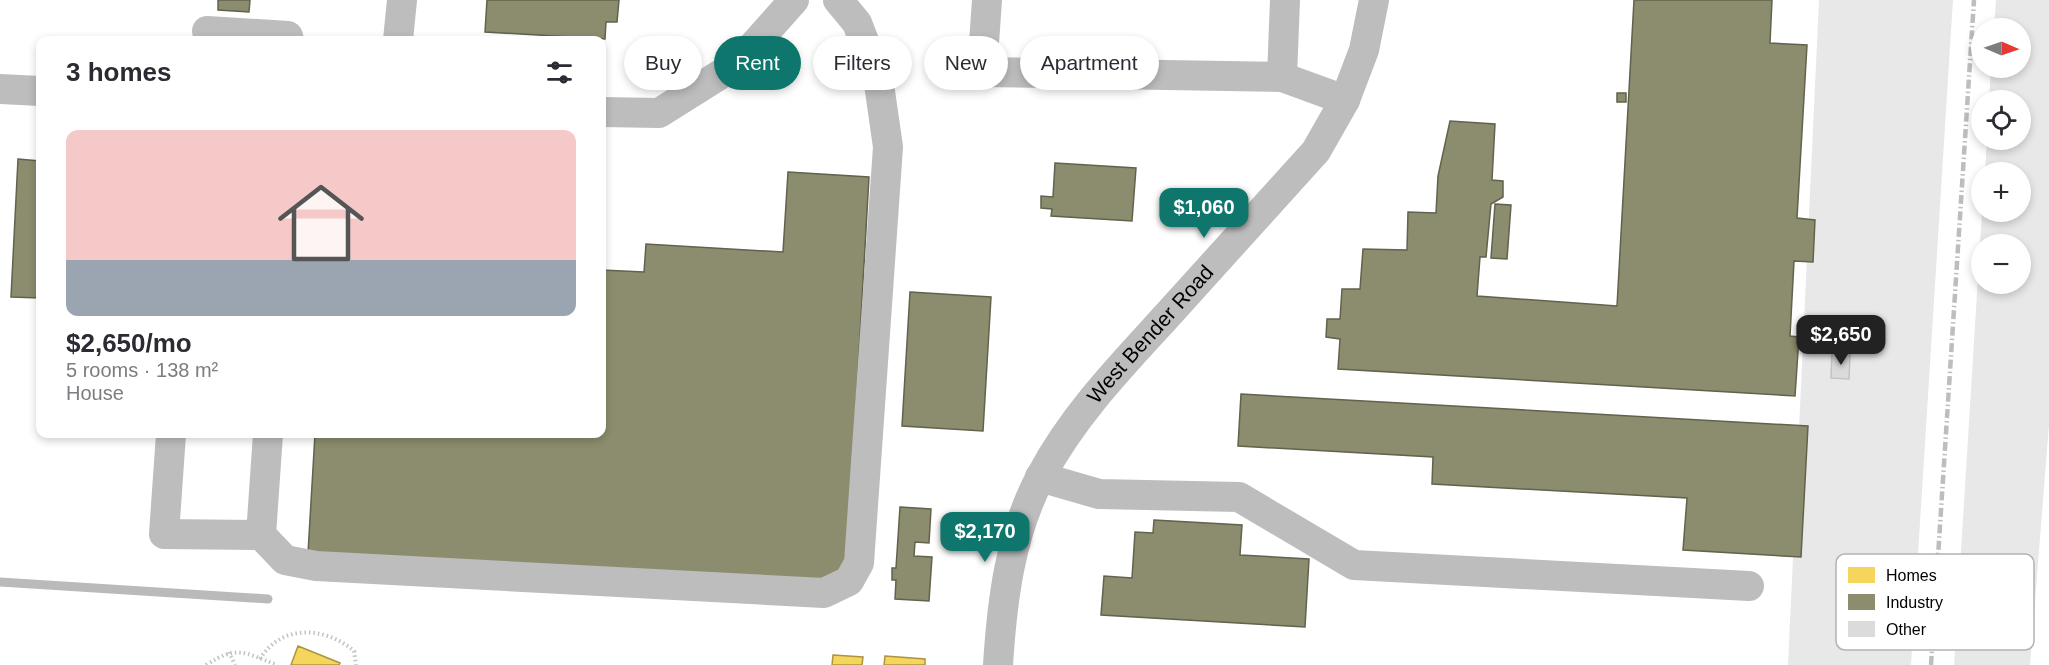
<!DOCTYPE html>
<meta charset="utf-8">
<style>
:root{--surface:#fff;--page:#f7f7f7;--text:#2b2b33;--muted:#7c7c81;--accent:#0f766e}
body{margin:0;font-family:Arial,sans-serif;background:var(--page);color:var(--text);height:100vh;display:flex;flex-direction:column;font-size:22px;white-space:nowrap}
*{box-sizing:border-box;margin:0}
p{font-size:20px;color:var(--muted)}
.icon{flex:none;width:33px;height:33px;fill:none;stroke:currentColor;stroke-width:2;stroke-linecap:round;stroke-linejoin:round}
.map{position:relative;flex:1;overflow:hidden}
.drawer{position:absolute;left:36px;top:36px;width:570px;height:402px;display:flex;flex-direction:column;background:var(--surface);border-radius:12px;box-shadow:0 3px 9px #0003}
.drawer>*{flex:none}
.top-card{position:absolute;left:624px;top:36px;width:570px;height:54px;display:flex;gap:12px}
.needle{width:39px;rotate:92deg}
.fabs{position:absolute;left:1971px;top:18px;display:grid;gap:12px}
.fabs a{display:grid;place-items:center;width:60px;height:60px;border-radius:50%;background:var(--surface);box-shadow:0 3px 9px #0003;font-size:30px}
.price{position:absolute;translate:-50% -51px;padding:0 14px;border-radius:12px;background:var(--accent);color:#fff;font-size:20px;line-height:39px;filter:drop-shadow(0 2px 3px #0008)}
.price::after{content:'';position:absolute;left:50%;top:36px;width:18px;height:14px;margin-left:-9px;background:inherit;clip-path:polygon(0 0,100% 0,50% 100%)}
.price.active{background:#222;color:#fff}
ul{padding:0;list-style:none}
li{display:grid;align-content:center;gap:12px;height:318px;padding:0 30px}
li span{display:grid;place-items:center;height:186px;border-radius:12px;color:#555}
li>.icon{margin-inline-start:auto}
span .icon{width:108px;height:108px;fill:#fffc;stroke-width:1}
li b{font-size:26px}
h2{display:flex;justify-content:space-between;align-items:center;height:72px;padding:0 30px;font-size:26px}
.chip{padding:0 21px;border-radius:27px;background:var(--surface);box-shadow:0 3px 9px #0003;font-size:21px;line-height:54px}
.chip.active{background:var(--accent);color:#fff}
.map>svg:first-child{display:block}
.green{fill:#e8e8e8;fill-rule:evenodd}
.homes{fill:#f6d55c;stroke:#ac9540;stroke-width:1.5}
.industry{fill:#8c8c6e;stroke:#62624d;stroke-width:1.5}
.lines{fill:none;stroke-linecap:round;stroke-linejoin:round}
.stream{stroke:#bababa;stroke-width:9}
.building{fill:#dbdbdb;stroke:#c3c3c3;stroke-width:1.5}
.path{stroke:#c2c2c2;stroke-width:4;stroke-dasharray:1.5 3;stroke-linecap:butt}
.minor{stroke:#bdbdbd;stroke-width:30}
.rail{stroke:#bdbdbd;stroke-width:4.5;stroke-dasharray:9 3 1.5 3;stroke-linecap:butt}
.labels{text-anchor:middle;stroke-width:6;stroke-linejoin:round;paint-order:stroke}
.street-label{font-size:21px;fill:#000;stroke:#fff}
.key{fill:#fff;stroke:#b2b2b2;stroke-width:1.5}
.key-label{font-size:16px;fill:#000}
</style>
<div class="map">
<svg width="2049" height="665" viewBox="0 0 2049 665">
<rect width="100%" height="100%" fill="#fff"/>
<path class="green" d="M1819,0H1953L1911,665H1788Z
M1996,0H2049V424L2030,665H1954L1982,212H2020V172H1985L1987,140H2020V100H1989L1991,68H2020V28H1994ZM1982,244H2020V284H1982Z"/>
<path class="homes" d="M298,646L340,663L339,665H291Z
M833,655L863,657L862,665H832Z
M885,656L925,659V665H884Z"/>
<path class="industry" d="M218,0H250L249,12L218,10Z
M487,0H619L617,22H606L605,39L485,32Z
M1634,0H1772L1770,43L1807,45L1797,218L1815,220L1813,262L1794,261L1790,336L1799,337L1795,396L1338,369L1340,339L1326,337L1327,319H1340L1342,289H1360L1363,249L1407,250L1408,212L1436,213L1438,176L1450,121L1495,124L1492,180L1503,181V197L1491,204L1486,257H1480L1477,296L1617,306Z
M1617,93H1626V102H1617Z
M18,159L40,161V298L11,297Z
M1055,163L1136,168L1132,221L1051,216L1052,209L1041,208V196L1053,197Z
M788,172L869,177L847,565L826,583L308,553L315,434H602V270L644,272L646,244L783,252Z
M1495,204L1511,205L1507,259L1491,258Z
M910,292L991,297L983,431L902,426Z
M1241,394L1808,426L1801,557L1683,550L1687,498L1432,484L1433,457L1238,446Z
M900,507L931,509L929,543L915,542L914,556L932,557L929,601L895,599L896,580H892V568H896Z
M1154,520L1242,525L1240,555L1309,559L1305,627L1101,615L1104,576L1132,578L1135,532L1153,533Z"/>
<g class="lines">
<path class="stream" d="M0,582L268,599"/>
</g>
<path class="building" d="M1832,353L1850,354L1849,379L1831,378Z"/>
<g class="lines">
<path class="path" d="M229,652L235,665
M260,659C281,624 325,626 354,651L356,665
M206,665C238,645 243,652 277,665"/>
<g class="minor">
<path d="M987,0L982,72L1282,77"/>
<path d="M1285,0L1282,77L1345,100"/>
<path d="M207,31L288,36L289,40"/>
<path d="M398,40L402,0"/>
<path d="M0,89L40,91"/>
<path d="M602,112L659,113L737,64L794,0"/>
<path d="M171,434L164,534L261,535L268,434"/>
<path d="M1040,477L1099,494L1239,497L1354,565L1749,586"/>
<path d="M261,535L285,560L316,566L824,593L849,581L859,563L888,147L878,77L857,23L838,0"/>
<path id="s1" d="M998,665C1002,601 1010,534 1041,476C1072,417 1119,368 1164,319C1214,263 1265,207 1316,151L1345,100L1364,50L1374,0"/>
</g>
<path class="rail" d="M1931,665L1974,0"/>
</g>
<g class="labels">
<g class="street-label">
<text dy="7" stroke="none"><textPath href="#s1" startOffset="375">West Bender Road</textPath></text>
</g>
</g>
<rect x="1836" y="554" width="198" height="96" rx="9" class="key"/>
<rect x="1848" y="567" width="27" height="16" fill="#f6d55c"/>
<rect x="1848" y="594" width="27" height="16" fill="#8c8c6e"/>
<rect x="1848" y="621" width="27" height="16" fill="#dbdbdb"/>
<g class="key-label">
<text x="1886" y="581">Homes</text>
<text x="1886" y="608">Industry</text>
<text x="1886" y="635">Other</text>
</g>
</svg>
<div class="fabs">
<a><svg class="needle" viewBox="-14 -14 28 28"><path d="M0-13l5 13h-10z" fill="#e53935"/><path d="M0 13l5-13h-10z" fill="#7c7c81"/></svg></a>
<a><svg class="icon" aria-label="locate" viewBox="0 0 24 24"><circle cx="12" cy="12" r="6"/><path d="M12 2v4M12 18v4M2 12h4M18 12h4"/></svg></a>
<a>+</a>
<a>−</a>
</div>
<b class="price" style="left:1204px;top:239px">$1,060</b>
<b class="price active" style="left:1841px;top:366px">$2,650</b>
<b class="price" style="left:985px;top:563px">$2,170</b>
<div class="top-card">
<a class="chip">Buy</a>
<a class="chip active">Rent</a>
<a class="chip">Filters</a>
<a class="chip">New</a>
<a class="chip">Apartment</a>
</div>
<section class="drawer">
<h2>3 homes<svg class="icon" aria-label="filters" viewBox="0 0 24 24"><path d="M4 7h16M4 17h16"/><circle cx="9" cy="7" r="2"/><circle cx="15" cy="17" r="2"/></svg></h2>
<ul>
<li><span style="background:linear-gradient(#f6c9c9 70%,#9aa5b1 0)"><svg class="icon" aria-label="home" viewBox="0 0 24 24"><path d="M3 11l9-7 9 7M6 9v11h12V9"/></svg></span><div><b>$2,650/mo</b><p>5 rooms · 138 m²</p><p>House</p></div></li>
</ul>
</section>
</div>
